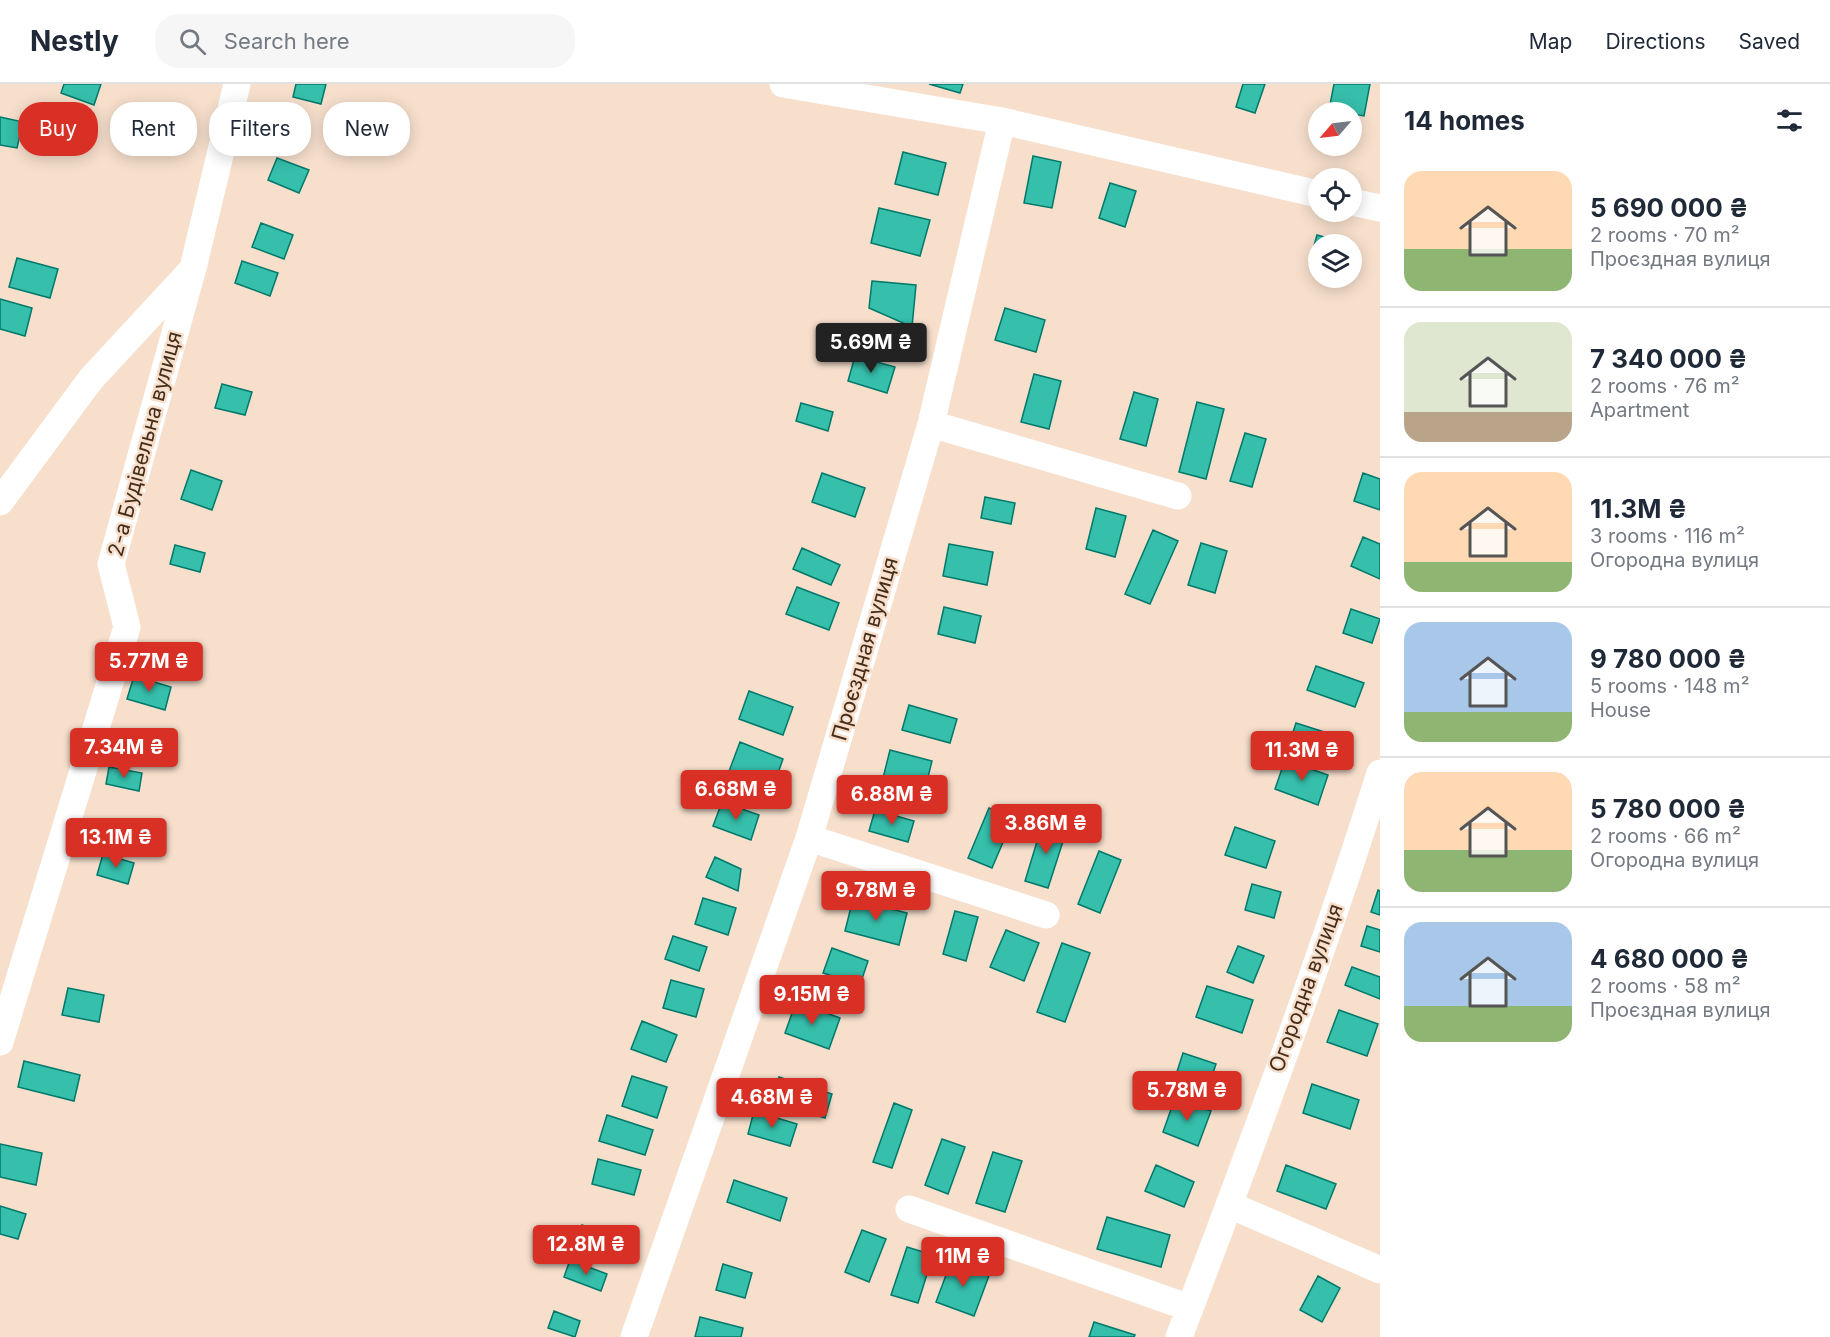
<!DOCTYPE html>
<meta charset="utf-8">
<style>
:root{--surface:#fff;--page:#f6f6f7;--text:#1f2937;--muted:#747a83;--line:#e0e1e3;--accent:#d93025}
body{margin:0;font-family:Inter,sans-serif;background:var(--page);color:var(--text);height:100vh;display:flex;flex-direction:column;font-size:22px;white-space:nowrap}
*{box-sizing:border-box;margin:0}
p{font-size:20px;color:var(--muted)}
.icon{flex:none;width:33px;height:33px;fill:none;stroke:currentColor;stroke-width:2;stroke-linecap:round;stroke-linejoin:round}
.map{position:relative;flex:1;overflow:hidden}
.sheet{display:flex;flex-direction:column;background:var(--surface);width:450px}
.sheet>*{flex:none}
.top-card{position:absolute;left:18px;top:18px;width:570px;height:54px;display:flex;gap:12px}
.needle{width:39px;rotate:242deg}
.buttons{position:absolute;left:1308px;top:18px;display:grid;gap:12px}
.buttons a{display:grid;place-items:center;width:54px;height:54px;border-radius:50%;background:var(--surface);box-shadow:0 3px 15px #0003;font-size:30px}
.price{position:absolute;translate:-50% -51px;padding:0 14px;border-radius:6px;background:var(--accent);color:#fff;font-size:20px;line-height:39px;filter:drop-shadow(0 2px 3px #0008)}
.price::after{content:'';position:absolute;left:50%;top:36px;width:18px;height:14px;margin-left:-9px;background:inherit;clip-path:polygon(0 0,100% 0,50% 100%)}
.price.active{background:#222;color:#fff}
ul{padding:0;list-style:none}
li{display:flex;align-items:center;gap:18px;height:150px;padding:0 24px}
li+li{border-top:2px solid var(--line)}
li span{display:grid;place-items:center;flex:none;width:168px;height:120px;border-radius:18px;color:#555}
li>.icon{margin-inline-start:auto}
span .icon{width:72px;height:72px;fill:#fffc;stroke-width:1}
li b{font-size:26px}
h2{display:flex;justify-content:space-between;align-items:center;height:72px;padding:0 24px;font-size:26px}
.tag{padding:0 21px;border-radius:24px;background:var(--surface);box-shadow:0 3px 15px #0003;font-size:21px;line-height:54px}
.tag.active{background:var(--accent);color:#fff}
header{display:flex;align-items:center;gap:36px;box-sizing:border-box;height:84px;padding:0 30px;background:var(--surface);border-bottom:2px solid var(--line)}
header strong{font-size:28px}
nav{display:flex;gap:33px;margin-inline-start:auto;font-size:21px}
.search{width:420px;height:54px;background:var(--page);display:flex;align-items:center;gap:15px;box-sizing:border-box;padding:0 21px;border-radius:24px;color:var(--muted);font-size:22px}
main{display:flex;flex:1;min-height:0}
.map>svg:first-child{display:block}
.building{fill:#36bfab;stroke:#00786a;stroke-width:1.5}
.lines{fill:none;stroke-linecap:round;stroke-linejoin:round}
.street{stroke:#fff;stroke-width:27}
.labels{text-anchor:middle;stroke-width:5;stroke-linejoin:round;paint-order:stroke}
.street-label{font-size:21px;fill:#442d1a;stroke:#f7dfcc}
</style>
<header>
<strong>Nestly</strong>
<div class="search"><svg class="icon" aria-label="search" viewBox="0 0 24 24"><circle cx="10" cy="10" r="6"/><path d="M15 15l6 6"/></svg>Search here</div>
<nav><a>Map</a><a>Directions</a><a>Saved</a></nav>
</header>
<main>
<div class="map">
<svg width="1380" height="1253" viewBox="0 0 1380 1253">
<rect width="100%" height="100%" fill="#f7dfcc"/>
<path class="building" d="M64,0H101L94,21L61,9Z
M296,0H326L321,20L293,13Z
M929,0H963L960,9Z
M1243,0H1265L1255,29L1236,23Z
M1334,0H1370L1364,32L1329,26Z
M0,33L23,38L17,64L0,61Z
M903,68L946,79L938,111L895,100Z
M1033,72L1061,78L1052,124L1024,119Z
M277,74L309,86L299,109L268,96Z
M1110,99L1136,107L1125,143L1099,134Z
M879,124L930,136L920,172L871,159Z
M261,139L293,151L284,175L252,163Z
M1317,151L1342,158L1341,160H1318V181L1309,179Z
M17,174L58,185L50,214L9,203Z
M242,177L278,189L270,212L235,199Z
M872,197L916,201L912,243L869,224Z
M0,215L32,224L25,252L0,245Z
M1005,224L1045,236L1036,268L995,256Z
M855,272L895,283L887,309L848,297Z
M1034,290L1061,297L1049,345L1021,338Z
M222,300L252,308L245,331L215,324Z
M1134,308L1158,315L1146,362L1120,355Z
M1197,318L1224,325L1206,395L1179,388Z
M801,319L833,328L828,347L796,337Z
M1245,349L1266,355L1252,403L1230,397Z
M191,386L222,397L212,426L181,415Z
M822,389L865,404L855,433L812,418Z
M1363,389L1380,395V426L1354,417Z
M985,413L1015,419L1011,440L981,434Z
M1096,424L1126,432L1115,473L1086,465Z
M1153,446L1178,457L1150,520L1125,510Z
M1363,453L1380,460V495L1351,482Z
M1201,459L1227,467L1215,509L1188,501Z
M949,460L993,468L987,501L943,492Z
M175,461L205,469L200,488L170,480Z
M802,464L840,481L831,501L793,485Z
M797,503L839,519L829,546L786,530Z
M944,523L981,532L975,559L938,550Z
M1351,525L1380,535L1372,559L1343,549Z
M1316,582L1364,599L1355,623L1307,606Z
M134,592L171,603L165,626L127,615Z
M749,607L793,623L783,651L739,635Z
M909,621L957,635L950,659L902,646Z
M1296,639L1340,653L1332,681L1287,667Z
M740,658L783,675L772,706L728,690Z
M890,666L932,677L925,705L883,694Z
M1285,676L1328,691L1318,721L1275,705Z
M109,683L142,689L139,707L106,700Z
M722,718L759,731L751,756L713,742Z
M989,724L1013,735L992,784L968,774Z
M875,726L914,737L908,758L869,747Z
M1043,738L1067,745L1048,804L1025,797Z
M1235,743L1275,757L1266,784L1225,771Z
M1099,767L1121,776L1100,829L1078,820Z
M103,770L134,779L128,800L97,791Z
M715,773L741,785L738,807L706,793Z
M1252,800L1281,808L1274,834L1245,826Z
M1378,806L1380,807V831L1371,828Z
M703,814L736,824L728,851L695,840Z
M853,815L907,829L899,861L845,847Z
M955,827L978,833L966,877L943,870Z
M1367,842L1380,846V868L1361,862Z
M1006,846L1039,859L1024,897L990,883Z
M673,852L707,863L699,887L665,875Z
M1062,859L1090,869L1065,938L1037,928Z
M1238,862L1264,872L1253,899L1227,888Z
M832,864L868,877L860,901L823,889Z
M1352,883L1380,893V915L1345,901Z
M671,896L704,905L696,933L663,924Z
M1207,902L1253,916L1242,949L1196,933Z
M68,904L104,911L99,938L62,931Z
M796,918L840,934L829,965L785,949Z
M1339,926L1378,940L1367,972L1327,958Z
M642,937L677,951L666,978L631,965Z
M1183,969L1216,980L1207,1007L1174,997Z
M24,977L80,991L74,1017L18,1003Z
M632,992L667,1003L657,1034L622,1022Z
M779,993L832,1010L825,1034L771,1017Z
M1312,1000L1359,1016L1350,1045L1303,1029Z
M1175,1014L1211,1027L1198,1062L1163,1048Z
M894,1019L912,1026L892,1084L873,1078Z
M754,1027L797,1040L790,1062L748,1050Z
M607,1031L653,1046L645,1071L599,1057Z
M942,1055L965,1063L948,1110L925,1101Z
M0,1060L42,1069L36,1101L0,1093Z
M993,1068L1022,1077L1005,1128L976,1119Z
M598,1075L641,1086L634,1111L592,1100Z
M1156,1081L1194,1098L1184,1123L1145,1107Z
M1286,1081L1336,1100L1326,1125L1277,1107Z
M734,1096L787,1114L780,1137L727,1118Z
M0,1122L26,1130L18,1155L0,1150Z
M1107,1133L1170,1151L1161,1183L1097,1165Z
M582,1141L609,1151L600,1176L574,1166Z
M862,1146L886,1155L869,1198L845,1188Z
M907,1163L933,1171L918,1219L891,1211Z
M952,1175L990,1189L974,1232L936,1218Z
M570,1176L607,1190L601,1207L564,1193Z
M723,1180L752,1189L745,1214L716,1206Z
M1318,1192L1340,1204L1322,1238L1300,1226Z
M554,1227L580,1237L575,1253L548,1244Z
M700,1233L743,1244L741,1253H695Z
M1094,1238L1135,1251L1134,1253H1089Z"/>
<g class="lines">
<path class="street" d="M783,0L1002,37L1318,110
M1352,118L1380,124
M931,340L1178,412
M0,418L91,295L191,187
M809,754L1046,831
M0,958L127,543L111,480L193,184L237,0
M1230,1121L1380,1186
M909,1125L1190,1224
M634,1253L809,754L931,340L1002,37
M1179,1253C1250,1067 1320,879 1380,689"/>
</g>
<g class="labels">
<g class="street-label">
<text transform="translate(145 360) rotate(-75)" y="7">2-а Будівельна вулиця</text>
<text transform="translate(865 565) rotate(-74)" y="7">Проєздная вулиця</text>
<text transform="translate(1306 904) rotate(-70)" y="7">Огородна вулиця</text>
</g>
</g>
</svg>
<div class="buttons">
<a><svg class="needle" viewBox="-14 -14 28 28"><path d="M0-13l5 13h-10z" fill="#e53935"/><path d="M0 13l5-13h-10z" fill="#747a83"/></svg></a>
<a><svg class="icon" aria-label="locate" viewBox="0 0 24 24"><circle cx="12" cy="12" r="6"/><path d="M12 2v4M12 18v4M2 12h4M18 12h4"/></svg></a>
<a><svg class="icon" aria-label="layers" viewBox="0 0 24 24"><path d="M12 4l9 5-9 5-9-5zM3 14l9 5 9-5"/></svg></a>
</div>
<b class="price active" style="left:871px;top:290px">5.69M ₴</b>
<b class="price" style="left:149px;top:609px">5.77M ₴</b>
<b class="price" style="left:124px;top:695px">7.34M ₴</b>
<b class="price" style="left:1302px;top:698px">11.3M ₴</b>
<b class="price" style="left:736px;top:737px">6.68M ₴</b>
<b class="price" style="left:892px;top:742px">6.88M ₴</b>
<b class="price" style="left:1046px;top:771px">3.86M ₴</b>
<b class="price" style="left:116px;top:785px">13.1M ₴</b>
<b class="price" style="left:876px;top:838px">9.78M ₴</b>
<b class="price" style="left:812px;top:942px">9.15M ₴</b>
<b class="price" style="left:1187px;top:1038px">5.78M ₴</b>
<b class="price" style="left:772px;top:1045px">4.68M ₴</b>
<b class="price" style="left:586px;top:1192px">12.8M ₴</b>
<b class="price" style="left:963px;top:1204px">11M ₴</b>
<div class="top-card">
<a class="tag active">Buy</a>
<a class="tag">Rent</a>
<a class="tag">Filters</a>
<a class="tag">New</a>
</div>
</div>
<section class="sheet">
<h2>14 homes<svg class="icon" aria-label="filters" viewBox="0 0 24 24"><path d="M4 7h16M4 17h16"/><circle cx="9" cy="7" r="2"/><circle cx="15" cy="17" r="2"/></svg></h2>
<ul>
<li><span style="background:linear-gradient(#ffd9b3 65%,#8fb573 0)"><svg class="icon" aria-label="home" viewBox="0 0 24 24"><path d="M3 11l9-7 9 7M6 9v11h12V9"/></svg></span><div><b>5 690 000 ₴</b><p>2 rooms · 70 m²</p><p>Проєздная вулиця</p></div></li>
<li><span style="background:linear-gradient(#dfe7d0 75%,#b9a48a 0)"><svg class="icon" aria-label="home" viewBox="0 0 24 24"><path d="M3 11l9-7 9 7M6 9v11h12V9"/></svg></span><div><b>7 340 000 ₴</b><p>2 rooms · 76 m²</p><p>Apartment</p></div></li>
<li><span style="background:linear-gradient(#ffd9b3 75%,#8fb573 0)"><svg class="icon" aria-label="home" viewBox="0 0 24 24"><path d="M3 11l9-7 9 7M6 9v11h12V9"/></svg></span><div><b>11.3M ₴</b><p>3 rooms · 116 m²</p><p>Огородна вулиця</p></div></li>
<li><span style="background:linear-gradient(#a9c7e8 75%,#8fb573 0)"><svg class="icon" aria-label="home" viewBox="0 0 24 24"><path d="M3 11l9-7 9 7M6 9v11h12V9"/></svg></span><div><b>9 780 000 ₴</b><p>5 rooms · 148 m²</p><p>House</p></div></li>
<li><span style="background:linear-gradient(#ffd9b3 65%,#8fb573 0)"><svg class="icon" aria-label="home" viewBox="0 0 24 24"><path d="M3 11l9-7 9 7M6 9v11h12V9"/></svg></span><div><b>5 780 000 ₴</b><p>2 rooms · 66 m²</p><p>Огородна вулиця</p></div></li>
<li><span style="background:linear-gradient(#a9c7e8 70%,#8fb573 0)"><svg class="icon" aria-label="home" viewBox="0 0 24 24"><path d="M3 11l9-7 9 7M6 9v11h12V9"/></svg></span><div><b>4 680 000 ₴</b><p>2 rooms · 58 m²</p><p>Проєздная вулиця</p></div></li>
</ul>
</section>
</main>
